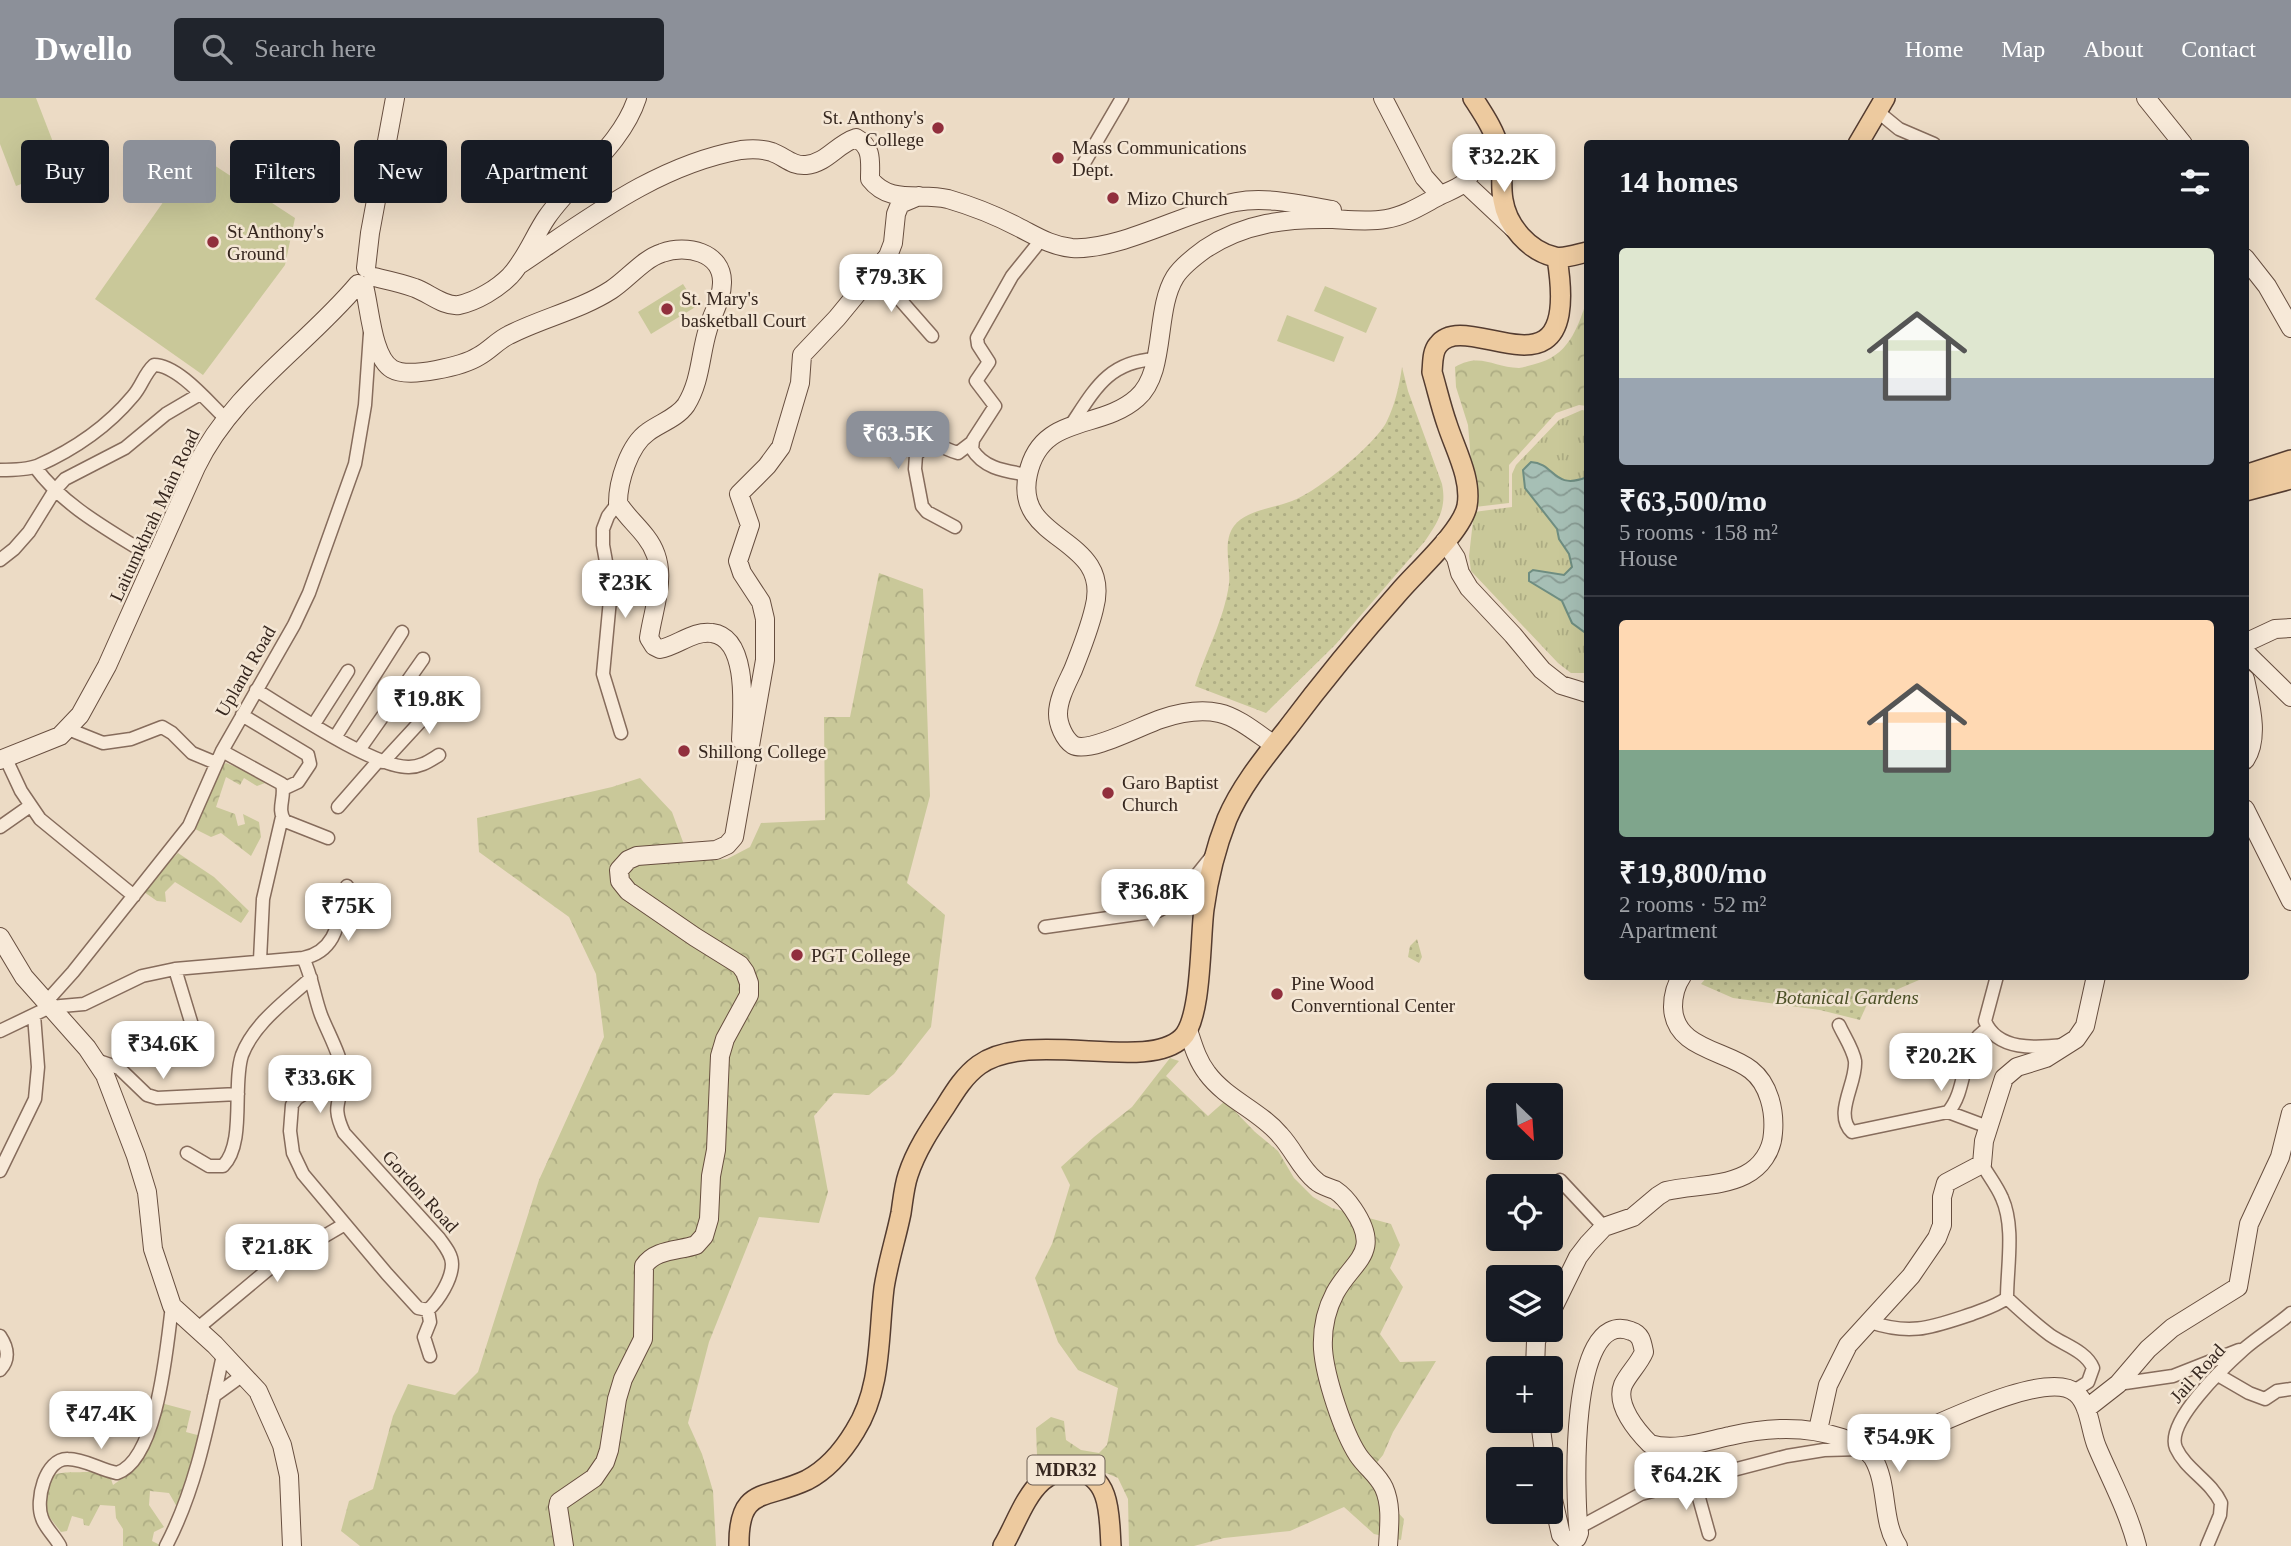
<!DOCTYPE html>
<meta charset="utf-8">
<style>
:root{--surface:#171b24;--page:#20242c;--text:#f1f3f6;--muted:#9ea1a6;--line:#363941;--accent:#8c9099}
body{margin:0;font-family:"Times New Roman",serif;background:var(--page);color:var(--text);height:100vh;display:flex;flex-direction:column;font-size:26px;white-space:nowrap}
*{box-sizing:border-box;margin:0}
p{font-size:23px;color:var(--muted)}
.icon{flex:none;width:38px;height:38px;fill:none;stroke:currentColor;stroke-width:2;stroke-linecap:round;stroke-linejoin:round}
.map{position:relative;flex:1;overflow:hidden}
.details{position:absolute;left:1584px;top:42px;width:665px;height:840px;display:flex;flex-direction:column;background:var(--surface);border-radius:7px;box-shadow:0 7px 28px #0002}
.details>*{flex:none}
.banner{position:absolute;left:21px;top:42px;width:665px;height:63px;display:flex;gap:14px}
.needle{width:46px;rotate:155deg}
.tools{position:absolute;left:1486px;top:985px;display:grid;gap:14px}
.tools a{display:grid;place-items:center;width:77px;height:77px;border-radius:7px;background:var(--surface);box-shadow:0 7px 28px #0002;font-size:35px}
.price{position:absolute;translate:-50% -60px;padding:0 16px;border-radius:14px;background:#fff;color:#222;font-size:23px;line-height:46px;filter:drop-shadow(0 2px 4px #0008)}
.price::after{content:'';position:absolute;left:50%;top:42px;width:21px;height:16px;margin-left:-10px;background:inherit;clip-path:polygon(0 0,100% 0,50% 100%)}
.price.current{background:var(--accent);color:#fff}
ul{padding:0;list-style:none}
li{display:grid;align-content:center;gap:14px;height:371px;padding:0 35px}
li+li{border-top:2px solid var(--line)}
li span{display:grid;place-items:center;height:217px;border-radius:7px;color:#555}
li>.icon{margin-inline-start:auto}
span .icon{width:126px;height:126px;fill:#fffc;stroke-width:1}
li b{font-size:30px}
h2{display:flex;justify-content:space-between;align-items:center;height:84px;padding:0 35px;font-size:30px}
.tag{padding:0 24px;border-radius:7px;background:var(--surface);box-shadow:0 7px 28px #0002;font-size:24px;line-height:63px}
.tag.current{background:var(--accent);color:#fff}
header{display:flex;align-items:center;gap:42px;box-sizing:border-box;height:98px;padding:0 35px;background:var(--accent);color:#fff}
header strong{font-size:33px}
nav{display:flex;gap:38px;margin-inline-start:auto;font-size:24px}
.search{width:490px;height:63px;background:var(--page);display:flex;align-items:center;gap:18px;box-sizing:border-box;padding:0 24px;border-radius:7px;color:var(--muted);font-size:26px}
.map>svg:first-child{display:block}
.grass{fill:url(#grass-dots)}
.forest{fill:url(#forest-crowns)}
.park{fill:url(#park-tufts)}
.pitch{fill:#c9c899}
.water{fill:url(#water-waves);stroke:#6e8d81;stroke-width:2}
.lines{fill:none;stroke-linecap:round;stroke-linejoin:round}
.street-casing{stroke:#866c5c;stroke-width:15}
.secondary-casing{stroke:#674e3f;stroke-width:20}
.primary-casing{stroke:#543c30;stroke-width:22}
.street{stroke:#f7e9d8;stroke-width:12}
.secondary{stroke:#f7e9d8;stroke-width:18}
.primary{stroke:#edca9f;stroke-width:19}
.poi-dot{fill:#912f3d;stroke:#f4e6d4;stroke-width:2.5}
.labels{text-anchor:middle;stroke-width:5;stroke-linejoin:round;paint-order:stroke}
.shield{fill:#f4e6d4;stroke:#6f6055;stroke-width:2}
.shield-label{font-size:18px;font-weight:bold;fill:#36271f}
.poi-label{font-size:19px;fill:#36271f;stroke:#f4e6d4;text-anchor:start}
.street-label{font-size:19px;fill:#36271f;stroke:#f4e6d4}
.park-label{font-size:19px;font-style:italic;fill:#4d5227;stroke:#f4e6d4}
</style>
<header>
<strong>Dwello</strong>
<div class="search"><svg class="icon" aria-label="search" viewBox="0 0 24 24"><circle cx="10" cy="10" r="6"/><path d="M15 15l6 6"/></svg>Search here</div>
<nav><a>Home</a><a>Map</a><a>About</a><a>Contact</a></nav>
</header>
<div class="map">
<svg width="2291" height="1448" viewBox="0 0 2291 1448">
<defs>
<pattern id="grass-dots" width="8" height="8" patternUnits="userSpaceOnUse" patternTransform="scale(1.75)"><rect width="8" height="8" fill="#c9c899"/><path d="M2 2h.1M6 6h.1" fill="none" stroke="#adac83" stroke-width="1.8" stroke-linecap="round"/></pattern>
<pattern id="forest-crowns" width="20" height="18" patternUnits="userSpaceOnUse" patternTransform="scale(1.75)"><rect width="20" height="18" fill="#c9c899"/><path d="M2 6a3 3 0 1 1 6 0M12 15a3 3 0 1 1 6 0" fill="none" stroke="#adac83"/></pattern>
<pattern id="park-tufts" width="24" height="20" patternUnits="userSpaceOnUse" patternTransform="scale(1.75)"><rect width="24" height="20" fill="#c9c899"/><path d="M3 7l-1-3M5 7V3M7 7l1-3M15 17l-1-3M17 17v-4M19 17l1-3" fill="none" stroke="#adac83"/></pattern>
<pattern id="water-waves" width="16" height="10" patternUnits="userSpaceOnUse" patternTransform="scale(1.75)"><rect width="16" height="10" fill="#a6bfb5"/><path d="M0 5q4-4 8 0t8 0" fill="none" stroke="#889b93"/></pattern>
</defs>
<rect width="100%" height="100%" fill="#ecdbc5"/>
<path class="grass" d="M1402,269L1408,293L1442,386C1447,410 1438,424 1425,443L1336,546L1266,615L1195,588C1206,553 1224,522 1229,486C1231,468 1222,444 1234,428C1246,412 1274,410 1292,403C1317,394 1373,348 1386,325C1395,307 1399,289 1402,269Z
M1417,841L1422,859L1419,865L1408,859L1410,848Z
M1707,879V878L1926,879L1868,904L1860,922L1820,912L1733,900L1701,886Z"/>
<path class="forest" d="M1587,202V308L1579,307L1556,315L1509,367V405L1475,409L1468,327L1456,289L1455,269C1481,254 1494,270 1519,270C1523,270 1530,267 1535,266C1568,258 1577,232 1587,202Z
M879,475L923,491L930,698L907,785L945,817L931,929L894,976L869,997L834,995L814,1018L828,1094L819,1125L759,1119L709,1244L688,1325L702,1356L713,1393L716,1448H360L341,1433L349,1403L373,1391L393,1318L408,1286L455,1297L478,1274L539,1082L604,939L596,876L569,819L479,754L477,720L612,689L640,680L672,714L690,763L727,761L750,749L761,725L825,722L824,619H850Z
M226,665L246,673L265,685L257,688L244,680L240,687L226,679L216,709L235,716L238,728L245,726L243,716L259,724L261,739L251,758L221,735L211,739L195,731L218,670Z
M178,755L214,779L249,813L241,825L175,784L165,794L166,804L157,803L144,794L160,773Z
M1170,960L1179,963L1166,978L1208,1018L1225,1003L1255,1034L1278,1053L1294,1080L1313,1099L1332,1110L1391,1126L1400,1147L1390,1170L1403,1189L1380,1236L1400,1264L1436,1263L1393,1334L1383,1357L1365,1379L1404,1421L1401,1442L1374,1436L1344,1409L1290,1433L1224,1440L1194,1448H1129L1128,1401L1118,1380C1086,1366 1078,1367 1044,1374L1037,1357L1036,1330L1051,1319L1064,1323L1066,1342L1081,1352L1099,1355L1107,1347L1118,1290L1078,1272L1058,1244L1035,1180L1052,1146L1070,1087L1061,1069L1094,1039L1132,1009Z
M161,1305L191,1313L186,1334L201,1338L177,1409L169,1395L150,1393L149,1407L164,1429L154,1434L152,1443L162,1448H123V1431L116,1420L115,1408L100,1407L89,1428L84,1427L83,1421L72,1418L67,1433L61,1434L43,1411C48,1371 51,1375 86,1374C95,1374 100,1373 109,1375L113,1387C145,1366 150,1339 161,1305Z"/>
<path class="park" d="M1582,312L1587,313V575H1571L1558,565L1471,473L1469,458L1474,414L1512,409V376L1516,367L1559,322Z"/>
<path class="pitch" d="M0,0H36L63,70L16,88L0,46Z
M197,56L295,120L285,167L203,277L95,201Z
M683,186L697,208L651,236L638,214Z
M1325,188L1377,210L1366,235L1314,213Z
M1287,217L1344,239L1334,264L1277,243Z"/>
<path class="water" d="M1531,364C1555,365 1553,393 1587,379V536L1572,525L1562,503L1529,483V475L1533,472L1564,477L1572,469L1569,456L1559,441L1557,431L1525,390L1523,372Z"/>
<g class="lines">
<defs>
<path id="street" d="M1877,13L1899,31L1934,46
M1080,72L1122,0
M875,173L932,238
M1071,327C1095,291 1108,264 1155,261
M35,369C65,410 113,434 155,461
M0,372C12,372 26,372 37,368C73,352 108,328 133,298C142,288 144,276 154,267C178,267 209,305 226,321
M1028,377C1006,373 984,371 972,351L973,342L995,308L976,283L989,264L978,247L977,240L1012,178L1041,142
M618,405L608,418L603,431V447L611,491L603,576L621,635
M955,429L927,414L922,408L915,371L916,357C934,338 939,350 958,355L971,345
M0,462L14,451L29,434L55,392L65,381L125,350L166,316L200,296
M256,592C289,612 375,670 409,669C421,669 429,663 439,657
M242,617L308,657L310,666L298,684L283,691
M314,626L348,573
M68,631L103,645L131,641L162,629L172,635L192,655L216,665
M336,638L402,534
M359,652L423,561
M222,653L282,686C286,699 276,711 285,723L328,740
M6,661L21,693L40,721L134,798
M383,664L419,625L441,590
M338,709L379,662
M0,729L30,708
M1045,829L1158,813L1176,803L1212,758
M303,860C339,853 339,818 347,788
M260,862L263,801L282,719
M175,871L202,960
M1997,878L1985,923C1997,953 2036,950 2063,947
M46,904L73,874L189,728L222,653L294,527L309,495L355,366L365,307L370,235
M1839,927C1844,938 1853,951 1855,963C1857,985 1833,1016 1852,1034L1948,1014C1969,991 1960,944 1988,931
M0,933L50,909L84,906L142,878L175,871L303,860C312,878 314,898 321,917C327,933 343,961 343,978C342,1005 330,1005 344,1035L439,1140C444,1147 452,1156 452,1166C452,1181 439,1202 428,1212L418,1210L387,1176L303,1076L293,1055L290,1033L292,1007L297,1000L332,979L339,964
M96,962L119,970L147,997L157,1000L238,996
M1948,1014L1988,1029
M187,1055L209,1068H223C246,1045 232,987 242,957C254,925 287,902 311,880
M0,1073L35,1001L38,969L34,917
M1560,1082L1604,1129
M2007,1200C2021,1213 2035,1226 2050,1237C2064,1247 2086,1253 2093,1270L2088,1284L2074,1293
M428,1212L430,1224L424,1239L430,1258
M1870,1224C1912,1238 1932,1229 1972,1216C1985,1211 1996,1208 2007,1200C2007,1169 2015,1129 2002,1100C1997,1088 1988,1077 1982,1066
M198,1230L270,1170L345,1126
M0,1238C8,1250 10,1261 0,1272
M2218,1277L2249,1295L2265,1301L2277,1293L2291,1291
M2118,1286L2173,1278L2239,1252
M214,1298L243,1277
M1694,1382L1709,1436
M1578,1430L1641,1396L1787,1358L1824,1352L1861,1351
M60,1448C55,1438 45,1430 42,1420C35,1403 45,1360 68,1361C85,1361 100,1372 117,1375C158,1362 167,1246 172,1208
M166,1448C197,1389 209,1321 223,1257
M2207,1448L2220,1417L2221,1405C2211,1383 2186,1372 2176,1350C2165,1324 2225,1268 2244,1251C2259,1238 2276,1228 2291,1215"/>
<path id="secondary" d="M1383,0L1424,79L1440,97
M2146,0L2183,46
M1465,85L1513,130
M2245,160L2267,188L2291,230
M519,167C588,121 657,67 741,52C750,51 763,51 772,54C785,59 792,68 806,67C827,65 837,46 856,40C873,49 870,64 870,81C890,107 920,94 948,101C972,108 997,118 1018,129C1036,138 1051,148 1072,150C1120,153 1187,113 1236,104C1267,98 1302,107 1332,112
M366,170L370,135L395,0
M374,179C387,182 402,185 415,190C429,195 444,209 459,207C477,203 497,191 510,178C526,161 534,138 547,119C575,79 622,47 637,0
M364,188C370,210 372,259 392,271C409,281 463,268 479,258C490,252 498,242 509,237C542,220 580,212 611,192C628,181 643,161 662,155C686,146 723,154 722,185C722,201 712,216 708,231C700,256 701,283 686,307C677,320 660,325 648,334C629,347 618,384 618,405C626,418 637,427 646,439C671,471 654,505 649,540L654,548L660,551C677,548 694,532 712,535C750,540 742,615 741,642
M1445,443L1456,460L1460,475L1469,490L1513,537L1542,572L1561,587L1587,595
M2245,545L2275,531L2291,530
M2245,554L2291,599
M2245,581C2250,605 2260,640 2245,662
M1274,647C1258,636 1238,619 1219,615C1200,611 1179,615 1161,621C1142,627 1089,656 1073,647C1064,641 1058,626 1058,616C1058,601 1067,585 1073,572C1081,552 1089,532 1094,511C1114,437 1012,446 1028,376C1041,315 1100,333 1137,300C1167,274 1154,213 1175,179C1182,168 1194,159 1205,151C1244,125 1287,120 1333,121C1350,122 1369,124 1386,121C1405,118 1422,107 1439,98C1447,94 1459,90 1465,84C1470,79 1473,70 1477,64C1483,56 1490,49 1496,42
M0,662L60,638L80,617L107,568L196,369C232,294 306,248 358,186
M2245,711L2291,803
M0,839L24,879L87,950L105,977L136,1058L147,1094L153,1151L172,1208L215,1247L258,1293L282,1347L289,1378L292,1448
M1188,932C1193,947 1197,962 1207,975C1226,1001 1260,1013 1280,1037C1294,1052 1300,1070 1316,1083C1321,1088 1328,1089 1335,1092C1341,1096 1349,1105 1353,1111C1383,1155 1353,1162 1335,1195C1326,1212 1322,1232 1323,1251C1325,1279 1343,1334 1358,1357C1366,1369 1378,1377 1384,1390C1392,1408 1389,1429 1388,1448
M1550,1216L1578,1159L1588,1146L1604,1129L1633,1119L1658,1098L1666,1093C1692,1087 1721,1089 1745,1077C1761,1069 1772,1053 1773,1035C1775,1013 1769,986 1751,972C1726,952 1674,951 1673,909C1673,897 1675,888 1682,878
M1535,1270L1536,1243L1541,1232
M2086,1311L2118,1286L2148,1251L2172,1230L2238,1189L2249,1126L2280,1059L2291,1015
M1540,1323L1545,1362
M1818,1332L1828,1287L1848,1247L1911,1178L1937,1140L1942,1127V1099L1946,1085L1982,1066L1984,1043L2004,980L2017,969L2046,960L2076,941L2085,928L2096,878
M1856,1345L1878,1347L1896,1344C1930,1331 2047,1269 2076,1295C2090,1307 2090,1333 2097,1349C2111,1382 2128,1413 2137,1448
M1550,1388L1561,1437L1567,1443L1577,1440L1579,1435C1575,1403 1567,1208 1631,1233C1641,1236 1642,1244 1644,1254C1639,1266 1628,1276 1623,1287C1615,1307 1637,1333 1650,1346C1675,1354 1706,1343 1730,1338C1768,1329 1805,1327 1842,1340C1854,1345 1866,1349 1873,1360C1889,1387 1881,1423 1898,1448
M564,1448L558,1409L559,1404L594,1380L605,1364L609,1352L617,1301L623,1281L643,1241L644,1168C655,1151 679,1153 696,1147L704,1138L709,1121L711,1078L716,1052L720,958L725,941L749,897V885L745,874L740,867L695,839L628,793L620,783L619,772L628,762L637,758L716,752L727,747L734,739L765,562V521L761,504L742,475L738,463L750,427L739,396L767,368L781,349L800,285L802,257L837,220L888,158L893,145L896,116L900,106L919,98"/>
<path id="primary" d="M1473,0C1484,17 1495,33 1500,53C1504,70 1500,86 1503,102C1507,128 1529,153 1555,159C1564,161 1578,156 1587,154
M1858,46L1885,0
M2245,377L2291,362
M2245,393L2291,381
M739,1448C738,1388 765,1402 807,1382C828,1371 843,1353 855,1333C882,1290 878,1239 884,1190C888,1164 896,1140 901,1115C903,1102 904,1089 908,1077C916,1052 931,1030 945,1009C955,993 964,978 979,967C1030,930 1146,975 1182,940C1202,921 1200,840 1204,811C1208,781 1216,749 1227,721C1241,688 1265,659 1287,631C1323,583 1361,537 1400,493C1417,473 1462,433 1467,408C1472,381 1455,351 1447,326C1441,309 1437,291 1432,274C1433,265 1432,254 1438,247C1466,207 1582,315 1557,160
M1003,1448C1015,1428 1024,1399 1042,1383C1051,1375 1064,1370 1076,1372C1112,1379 1109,1420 1111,1448"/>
</defs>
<use href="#street" class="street-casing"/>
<use href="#secondary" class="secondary-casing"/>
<use href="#primary" class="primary-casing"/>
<use href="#street" class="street"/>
<use href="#secondary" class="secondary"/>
<use href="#primary" class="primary"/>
</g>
<g class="poi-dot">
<circle cx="938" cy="30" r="7"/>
<circle cx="1058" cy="60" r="7"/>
<circle cx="1113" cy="100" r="7"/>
<circle cx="213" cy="144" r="7"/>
<circle cx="667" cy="211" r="7"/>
<circle cx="684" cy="653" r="7"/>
<circle cx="1108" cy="695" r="7"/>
<circle cx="797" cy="857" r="7"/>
<circle cx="1277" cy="896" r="7"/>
</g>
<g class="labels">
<rect class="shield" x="1027.5" y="1357.5" width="77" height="29" rx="5"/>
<g class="shield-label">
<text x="1066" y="1378">MDR32</text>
</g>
<g class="poi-label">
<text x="924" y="26" text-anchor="end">St. Anthony's<tspan x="924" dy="22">College</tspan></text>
<text x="1072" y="56">Mass Communications<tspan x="1072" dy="22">Dept.</tspan></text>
<text x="1127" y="107">Mizo Church</text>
<text x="227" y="140">St Anthony's<tspan x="227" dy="22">Ground</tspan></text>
<text x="681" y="207">St. Mary's<tspan x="681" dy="22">basketball Court</tspan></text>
<text x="698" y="660">Shillong College</text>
<text x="1122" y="691">Garo Baptist<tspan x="1122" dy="22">Church</tspan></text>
<text x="811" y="864">PGT College</text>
<text x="1291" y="892">Pine Wood<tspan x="1291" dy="22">Converntional Center</tspan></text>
</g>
<g class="street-label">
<text transform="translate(154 417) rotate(-65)" y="7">Laitumkhrah Main Road</text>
<text transform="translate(245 573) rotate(-60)" y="7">Upland Road</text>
<text transform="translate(421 1093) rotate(48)" y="7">Gordon Road</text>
<text transform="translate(2197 1275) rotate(-48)" y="7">Jail Road</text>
</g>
<g class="park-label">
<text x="1847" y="906">Botanical Gardens</text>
</g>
</g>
</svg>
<div class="tools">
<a><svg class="needle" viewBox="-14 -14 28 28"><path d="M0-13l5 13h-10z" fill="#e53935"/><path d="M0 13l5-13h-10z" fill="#9ea1a6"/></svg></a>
<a><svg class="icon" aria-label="locate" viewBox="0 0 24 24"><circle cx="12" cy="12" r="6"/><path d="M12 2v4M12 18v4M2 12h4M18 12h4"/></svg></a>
<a><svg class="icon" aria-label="layers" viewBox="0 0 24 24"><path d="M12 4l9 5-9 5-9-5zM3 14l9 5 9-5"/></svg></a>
<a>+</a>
<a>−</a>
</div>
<b class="price" style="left:1504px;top:96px">₹32.2K</b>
<b class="price" style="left:891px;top:216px">₹79.3K</b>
<b class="price current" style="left:898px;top:373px">₹63.5K</b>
<b class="price" style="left:625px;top:522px">₹23K</b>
<b class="price" style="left:429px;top:638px">₹19.8K</b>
<b class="price" style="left:1153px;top:831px">₹36.8K</b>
<b class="price" style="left:348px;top:845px">₹75K</b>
<b class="price" style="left:163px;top:983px">₹34.6K</b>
<b class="price" style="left:1941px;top:995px">₹20.2K</b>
<b class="price" style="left:320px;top:1017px">₹33.6K</b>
<b class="price" style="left:277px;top:1186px">₹21.8K</b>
<b class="price" style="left:101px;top:1353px">₹47.4K</b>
<b class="price" style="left:1899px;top:1376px">₹54.9K</b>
<b class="price" style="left:1686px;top:1414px">₹64.2K</b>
<div class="banner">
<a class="tag">Buy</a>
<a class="tag current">Rent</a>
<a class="tag">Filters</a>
<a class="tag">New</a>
<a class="tag">Apartment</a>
</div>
<section class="details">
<h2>14 homes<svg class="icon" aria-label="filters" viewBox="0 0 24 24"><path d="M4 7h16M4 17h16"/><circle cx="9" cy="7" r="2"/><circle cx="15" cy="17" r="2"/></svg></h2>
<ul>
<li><span style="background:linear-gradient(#dfe7d0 60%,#9aa5b1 0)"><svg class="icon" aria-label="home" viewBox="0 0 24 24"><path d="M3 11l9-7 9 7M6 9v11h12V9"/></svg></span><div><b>₹63,500/mo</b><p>5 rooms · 158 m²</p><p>House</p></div></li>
<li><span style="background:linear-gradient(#ffd9b3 60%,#7fa58c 0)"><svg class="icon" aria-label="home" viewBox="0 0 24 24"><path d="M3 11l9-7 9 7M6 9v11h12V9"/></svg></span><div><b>₹19,800/mo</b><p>2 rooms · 52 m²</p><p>Apartment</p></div></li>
</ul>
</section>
</div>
